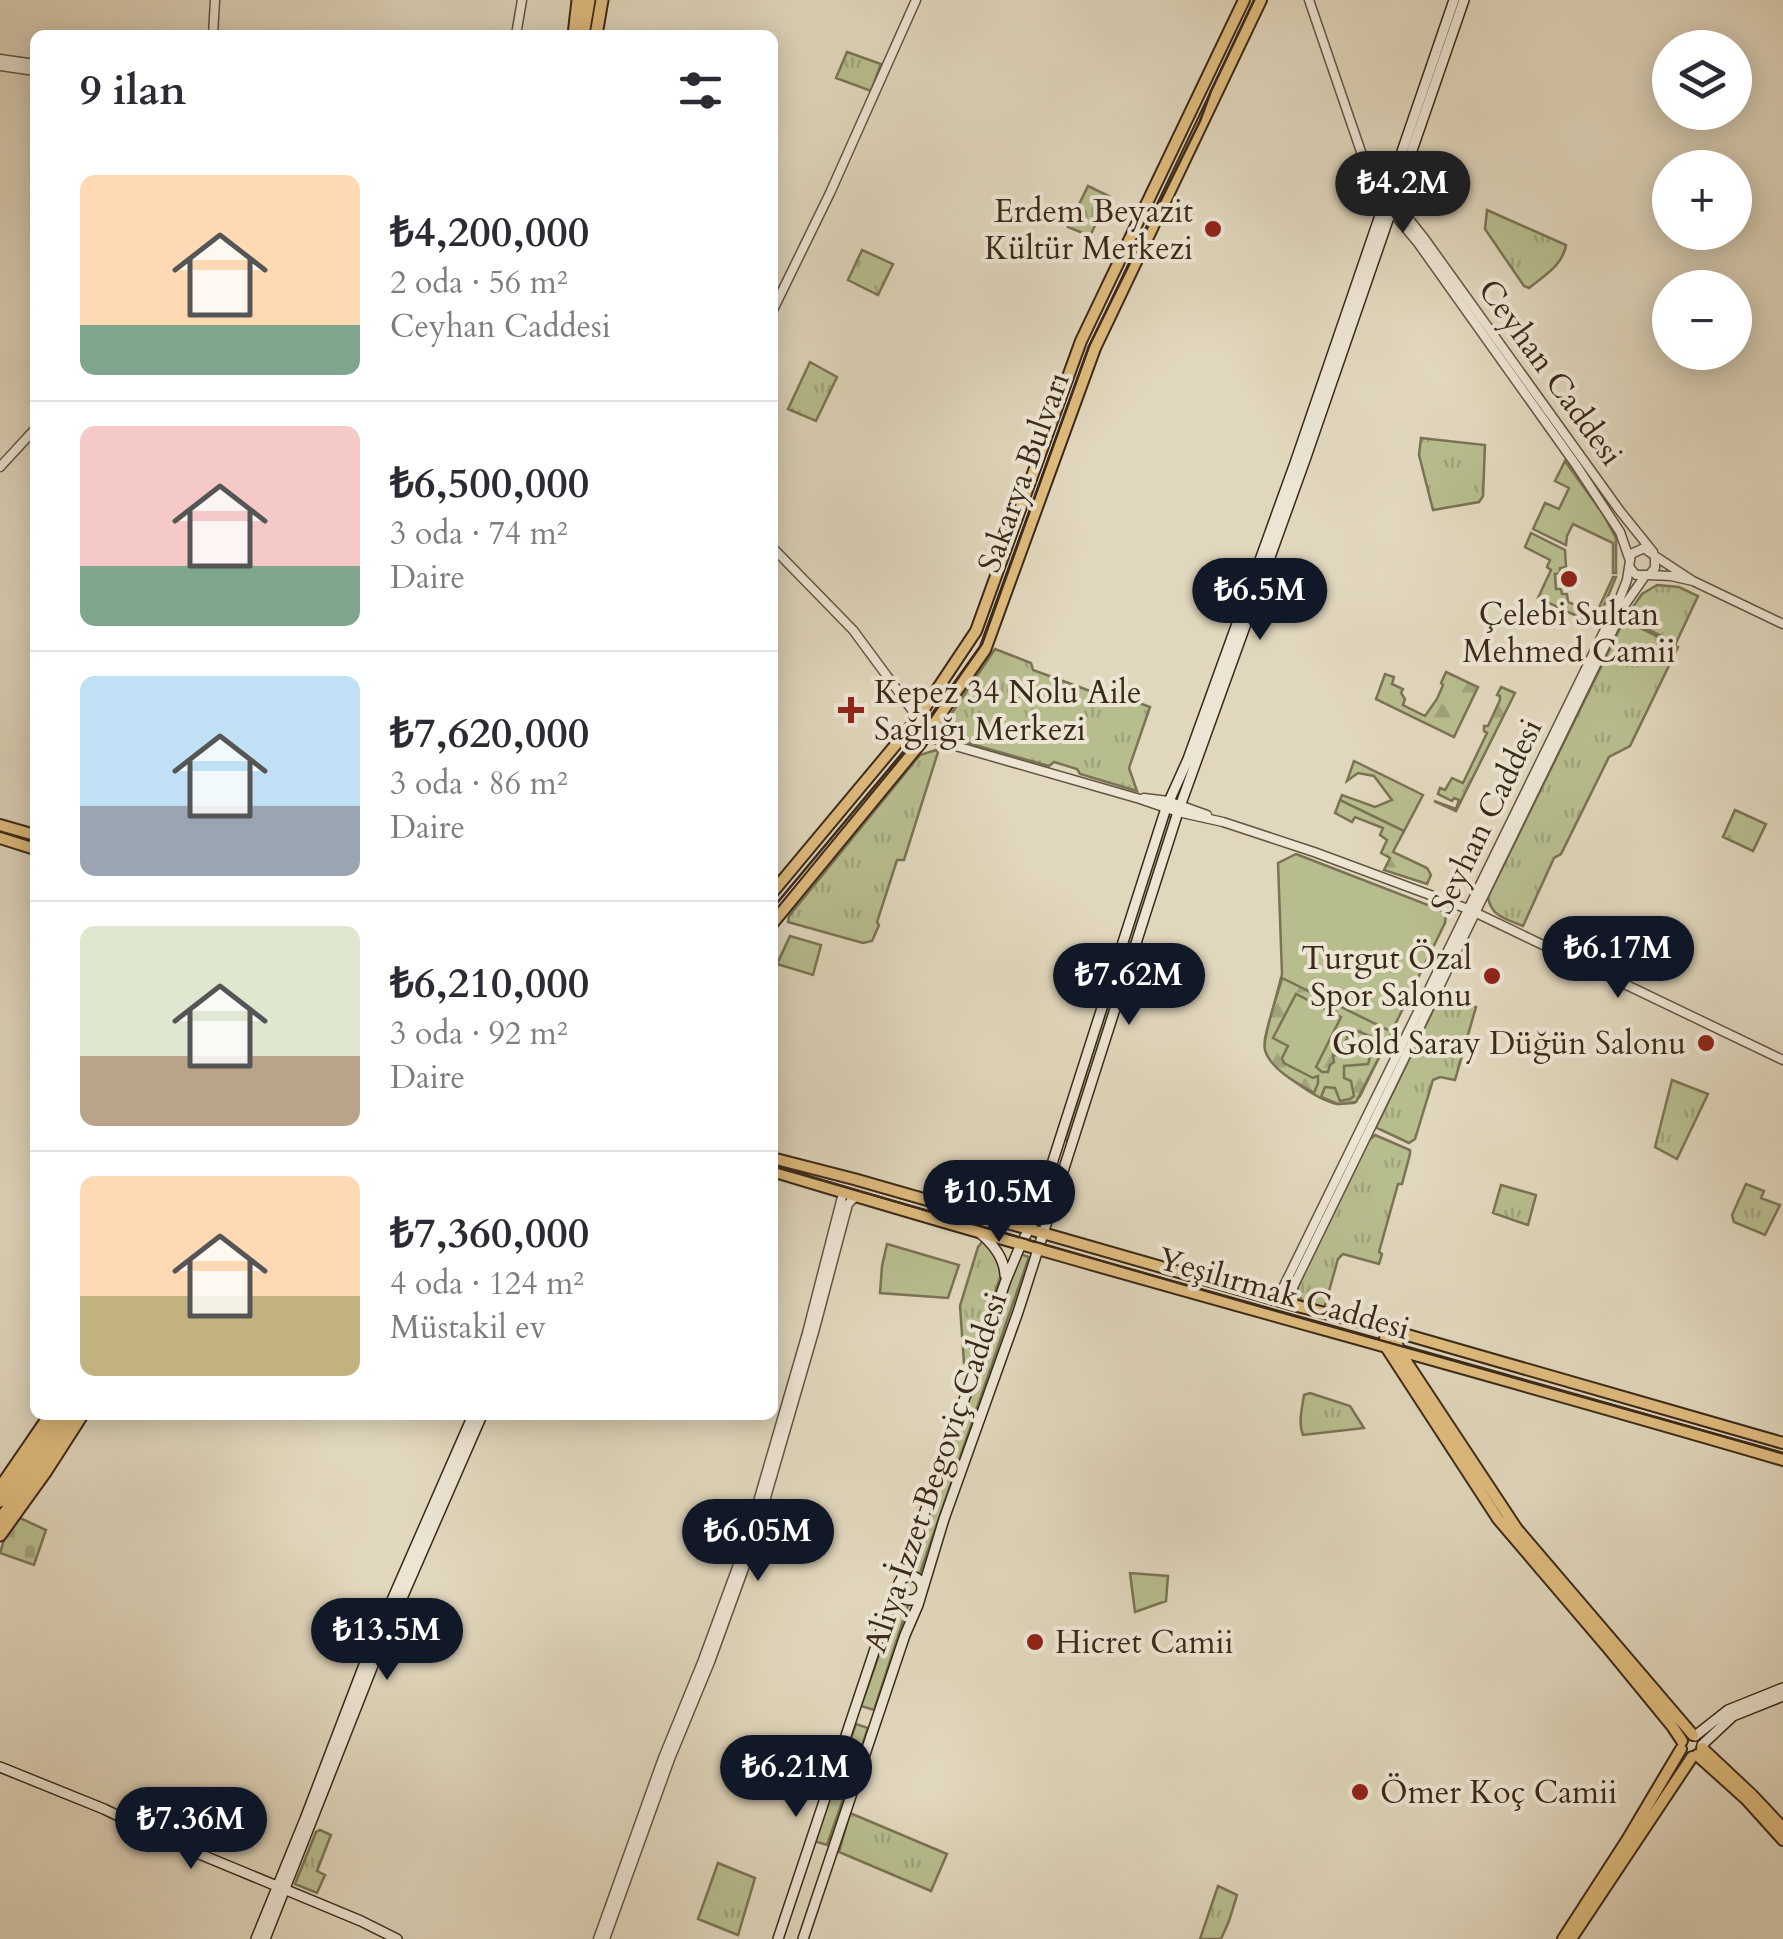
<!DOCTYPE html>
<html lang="tr">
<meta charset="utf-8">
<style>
:root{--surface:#fff;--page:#f7f7f7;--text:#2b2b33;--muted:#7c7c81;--line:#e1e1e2;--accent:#111827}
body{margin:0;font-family:Cardo,serif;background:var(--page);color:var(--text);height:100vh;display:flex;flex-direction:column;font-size:38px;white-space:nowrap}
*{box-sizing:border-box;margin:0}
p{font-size:32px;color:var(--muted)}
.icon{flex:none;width:55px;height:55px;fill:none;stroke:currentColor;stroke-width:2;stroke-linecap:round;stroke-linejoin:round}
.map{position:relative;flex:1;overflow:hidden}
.details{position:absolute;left:30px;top:30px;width:748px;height:1390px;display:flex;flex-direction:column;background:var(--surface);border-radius:15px;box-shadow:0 5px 25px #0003}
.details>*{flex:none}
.controls{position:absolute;left:1652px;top:30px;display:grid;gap:20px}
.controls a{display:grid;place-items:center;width:100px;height:100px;border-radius:50%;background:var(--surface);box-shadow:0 5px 25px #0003;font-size:50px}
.price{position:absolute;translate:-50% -85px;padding:0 22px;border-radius:35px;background:var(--accent);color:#fff;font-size:32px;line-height:65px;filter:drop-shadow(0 2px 5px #0008)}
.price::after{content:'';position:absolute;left:50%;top:60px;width:30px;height:22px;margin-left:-15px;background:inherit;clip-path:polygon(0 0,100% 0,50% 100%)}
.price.on{background:#222;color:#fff}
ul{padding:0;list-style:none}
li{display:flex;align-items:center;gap:30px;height:250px;padding:0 50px}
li+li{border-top:2px solid var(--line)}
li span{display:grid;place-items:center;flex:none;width:280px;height:200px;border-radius:15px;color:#555}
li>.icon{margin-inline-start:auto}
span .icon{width:120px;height:120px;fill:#fffc;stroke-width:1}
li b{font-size:42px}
h2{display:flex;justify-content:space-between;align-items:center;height:120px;padding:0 50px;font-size:42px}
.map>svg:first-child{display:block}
.grass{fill:#b8bd8e;stroke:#7a7354;stroke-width:2.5}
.forest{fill:url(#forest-firs);stroke:#7a7354;stroke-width:2.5}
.cemetery{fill:url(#cemetery-stones);stroke:#7a7354;stroke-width:2.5}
.park{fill:url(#park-tufts);stroke:#7a7354;stroke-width:2.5}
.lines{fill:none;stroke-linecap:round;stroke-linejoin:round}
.tertiary-casing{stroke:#645442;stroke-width:11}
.secondary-casing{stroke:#3b2919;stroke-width:12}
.primary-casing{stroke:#3b2919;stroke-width:14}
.trunk-casing{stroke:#3b2919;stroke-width:15}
.tertiary{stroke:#ece5d4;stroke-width:8}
.secondary{stroke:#ece5d4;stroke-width:9}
.primary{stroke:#e0bc7e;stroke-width:10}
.trunk{stroke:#e0bc7e;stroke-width:11}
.tram{stroke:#3b2919;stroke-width:2.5}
.poi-dot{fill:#8f2418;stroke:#ece5d4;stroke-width:4}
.labels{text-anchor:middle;stroke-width:8;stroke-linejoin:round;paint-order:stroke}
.poi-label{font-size:32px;fill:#3b2919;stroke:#ece5d4;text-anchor:end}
.street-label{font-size:32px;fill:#3b2919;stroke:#ece5d4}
</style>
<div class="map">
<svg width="1783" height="1939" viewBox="0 0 1783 1939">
<defs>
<pattern id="forest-firs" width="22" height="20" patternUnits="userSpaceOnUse" patternTransform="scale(2.5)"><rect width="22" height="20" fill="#b8bd8e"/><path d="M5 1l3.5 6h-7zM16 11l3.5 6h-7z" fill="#9fa27a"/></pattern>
<pattern id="cemetery-stones" width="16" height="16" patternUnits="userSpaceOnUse" patternTransform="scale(2.5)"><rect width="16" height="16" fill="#b8bd8e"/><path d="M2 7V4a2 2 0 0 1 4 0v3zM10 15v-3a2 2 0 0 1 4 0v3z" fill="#9fa27a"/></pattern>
<pattern id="park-tufts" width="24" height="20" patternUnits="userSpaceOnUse" patternTransform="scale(2.5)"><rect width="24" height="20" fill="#b8bd8e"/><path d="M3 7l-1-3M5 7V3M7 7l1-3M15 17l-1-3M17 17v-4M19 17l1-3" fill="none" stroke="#9fa27a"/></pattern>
</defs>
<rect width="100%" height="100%" fill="#e1d7bd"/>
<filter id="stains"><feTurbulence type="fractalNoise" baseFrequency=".002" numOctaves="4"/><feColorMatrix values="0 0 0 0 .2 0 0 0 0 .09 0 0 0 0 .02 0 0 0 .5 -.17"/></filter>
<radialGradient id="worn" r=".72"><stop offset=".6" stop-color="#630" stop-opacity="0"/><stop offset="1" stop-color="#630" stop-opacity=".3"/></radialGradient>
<path class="grass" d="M1565,461L1603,514L1616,538V573H1613V543L1573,524L1567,536L1566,545L1533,529L1545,503L1559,509L1569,488L1555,481Z
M1531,533L1565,550L1566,567L1560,568V573L1555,574L1556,589H1561L1562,594H1567L1568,602L1596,614L1613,577H1616L1596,625L1538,598L1551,570L1547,567L1550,560L1525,547Z
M1354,761L1423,795L1404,831L1340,800L1342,795L1375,807L1392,800L1374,776L1358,773L1347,781Z
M1167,816L1172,818L1069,1141L1065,1140Z
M1296,854L1441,910L1446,915L1445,923L1360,1096L1354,1103C1352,1103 1339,1104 1337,1104C1317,1100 1278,1072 1268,1056C1264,1049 1265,1047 1265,1039L1282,974L1278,863Z
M790,936L821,945L813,975L777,964Z
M887,1244L959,1265L948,1298L880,1293L882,1266Z
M1020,1254L1029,1257L917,1582L906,1578Z
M899,1598L909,1603L874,1710L861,1706Z
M856,1724L868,1728L827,1845L814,1841Z"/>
<path class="forest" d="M1446,672L1478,687L1454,737L1376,699L1385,674L1394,677L1392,684L1403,689L1401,693L1405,699L1403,705L1425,716L1437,699L1443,685L1441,683Z
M1501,687L1515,693L1456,811L1434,801L1456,809L1459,800L1454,798L1452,801L1438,794L1440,788L1445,790L1452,778L1463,783L1487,733L1484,731V726H1488L1500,700V696L1497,695Z
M1340,800L1404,831L1393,852L1427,868L1431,875L1427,884L1384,870L1390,858L1381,853L1387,840L1380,835L1383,828L1355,817L1352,822L1335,813Z
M1282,978L1392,1032L1356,1102L1338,1104L1321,1097L1325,1087L1335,1088L1340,1101L1350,1099L1354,1096L1351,1081L1344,1078V1066L1368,1064L1373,1046L1369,1041L1370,1036L1355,1030L1350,1031L1343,1047L1345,1056L1333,1055L1334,1062L1330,1065L1328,1072H1322L1316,1067L1341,1017L1296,994L1273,1038L1288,1046L1282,1058L1284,1063L1313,1078L1318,1076V1083L1314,1093C1298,1084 1270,1069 1265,1050C1262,1037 1278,994 1282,978Z"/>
<path class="cemetery" d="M20,1518L46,1530L34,1565L0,1553L4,1540Z"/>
<path class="park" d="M847,52L881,64L871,91L836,78Z
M1088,186L1109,196L1090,236L1068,227Z
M1487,210L1566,245C1563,265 1544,276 1529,288L1524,286L1485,229Z
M862,250L893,264L878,295L848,280Z
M810,362L837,377L816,421L788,409Z
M1421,438L1485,445L1483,496L1479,502L1433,510L1419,455Z
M1271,565L1307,577L1297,604L1262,591Z
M1657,585L1679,587L1698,596L1676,643L1625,618L1642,594Z
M1624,620L1678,647L1630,746L1609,757L1561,854L1554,858L1523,926C1507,919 1491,917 1488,897Z
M995,649L1031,663L1033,670L1101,695L1107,691L1150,707L1129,768L1137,791L1080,774L1077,769L1054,762L1049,766L964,742L941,729Z
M936,750L938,752L904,860H897L877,922L879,925L872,941L863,943L788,922L789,916L920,755Z
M1735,810L1766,824L1753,851L1723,837Z
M1440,996L1476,1007L1455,1080L1440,1077L1433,1080L1415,1139L1409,1143L1377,1128V1125Z
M1672,1080L1708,1094L1677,1159L1655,1147Z
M1375,1135L1410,1150V1154L1402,1184H1398L1379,1252L1382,1254L1379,1264L1343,1254L1338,1259L1324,1309C1310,1305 1296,1303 1298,1286L1369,1140Z
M1746,1184L1764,1191L1761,1198L1780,1205L1765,1235L1734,1222L1732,1215Z
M1501,1185L1536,1195L1528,1225L1493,1213Z
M983,1241L995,1254L1002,1272L970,1366L964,1363L960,1306L978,1247Z
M1310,1393L1350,1406L1364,1428L1303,1435C1298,1423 1302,1409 1304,1395Z
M1130,1573L1168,1576L1166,1601L1135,1612Z
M850,1813L947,1854L931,1891L839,1852Z
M320,1830L331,1835L317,1871L325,1875L317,1893L295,1884L316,1832Z
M718,1863L755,1878L738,1935L698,1919Z
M1218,1886L1237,1895L1229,1921L1221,1939H1200Z"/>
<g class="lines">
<defs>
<path id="tertiary" d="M1309,0L1369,175
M213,35L215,0
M516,35L522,0
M0,59L35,64
M0,66L35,71
M772,312L830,193L916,0
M0,467L35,429
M772,547L853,630L918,718
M1629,558L1620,532L1576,465L1418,243L1378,195L1369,175L1400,208L1424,238L1620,511L1653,552
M1649,575L1671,576L1693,581L1655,556
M1693,581L1783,624
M927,736L959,747L933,727
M959,747L1140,799L1178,812L1223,822L1314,852L1468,909L1783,1060
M1144,798L1168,801L1207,815
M1277,1300L1618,603L1627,580L1631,554L1644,548L1655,556V568L1649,575H1636L1630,568
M1294,1305L1292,1290L1295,1283L1626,603L1645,576
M598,1939L663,1758L703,1660L746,1543L807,1333L843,1193
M605,1939L670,1759L710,1662L751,1549L814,1332L848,1204L855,1197"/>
<path id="secondary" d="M981,1234C994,1245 1004,1258 1005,1275
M898 1588a12 12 0 1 1 24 0a12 12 0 1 1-24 0Z
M1695,1736L1728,1710L1783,1688
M1702,1745L1733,1716L1783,1696
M0,1767L104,1809L185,1848L361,1921L397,1939
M256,1939L305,1819L367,1657L473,1415
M265,1939L375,1660L482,1415
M778,1939L887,1613L900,1583L1006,1280L1021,1244L1034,1220L1166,808L1188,759L1295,463L1454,0
M803,1939L905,1635L918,1605L944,1519L1018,1312L1178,812L1305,460L1464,0"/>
<path id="primary" d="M0,825L35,835
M0,838L35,849
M772,893L918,718L976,631L1081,341L1244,0
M772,924L920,744L985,650L1095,348L1261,0
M772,1158L854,1179L1301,1307L1369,1324L1783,1443
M772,1171C1108,1273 1447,1361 1783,1460
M1392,1331L1386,1334L1385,1339L1386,1347L1498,1519L1608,1648L1672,1726L1682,1741
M1392,1331L1400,1352L1517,1529L1693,1735
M1702,1748L1752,1795L1783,1828
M1697,1755L1746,1799L1783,1840
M1563,1939L1627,1840L1681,1749
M1571,1939L1692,1757"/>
<path id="trunk" d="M574,35L578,0
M583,35L589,0
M596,35L602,0
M0,1488L50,1415
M0,1501L60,1415
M0,1520L73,1415
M0,1535L46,1471L82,1415"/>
</defs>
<use href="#tertiary" class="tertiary-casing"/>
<use href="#secondary" class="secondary-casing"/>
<use href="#primary" class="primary-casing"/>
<use href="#trunk" class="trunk-casing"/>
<use href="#tertiary" class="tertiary"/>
<use href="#secondary" class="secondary"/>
<use href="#primary" class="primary"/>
<use href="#trunk" class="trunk"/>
<path class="tram" d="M772,909L914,739L982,644L1089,346L1200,121L1211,91L1254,0
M772,1166L1262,1307L1783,1453"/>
</g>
<g class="poi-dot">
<circle cx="1213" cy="229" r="10"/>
<circle cx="1569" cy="579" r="10"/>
<path d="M846 695h10v10h10v10h-10v10h-10v-10h-10v-10h10z"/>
<circle cx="1492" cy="976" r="10"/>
<circle cx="1706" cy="1043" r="10"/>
<circle cx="1035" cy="1642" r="10"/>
<circle cx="1360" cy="1792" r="10"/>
</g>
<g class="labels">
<g class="poi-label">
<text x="1193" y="222">Erdem Beyazit<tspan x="1193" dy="37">Kültür Merkezi</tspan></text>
<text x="1569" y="625" text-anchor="middle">Çelebi Sultan<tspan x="1569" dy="37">Mehmed Camii</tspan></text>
<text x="874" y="703" text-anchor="start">Kepez 34 Nolu Aile<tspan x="874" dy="37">Sağlığı Merkezi</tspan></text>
<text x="1472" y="969">Turgut Özal<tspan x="1472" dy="37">Spor Salonu</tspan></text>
<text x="1686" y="1054">Gold Saray Düğün Salonu</text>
<text x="1055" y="1653" text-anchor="start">Hicret Camii</text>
<text x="1380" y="1803" text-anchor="start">Ömer Koç Camii</text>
</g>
<g class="street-label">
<text transform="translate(1551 372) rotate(54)" y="11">Ceyhan Caddesi</text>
<text transform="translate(1023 472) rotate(-70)" y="11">Sakarya Bulvarı</text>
<text transform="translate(1486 816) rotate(-64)" y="11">Seyhan Caddesi</text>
<text transform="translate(1284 1293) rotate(16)" y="11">Yeşilırmak Caddesi</text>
<text transform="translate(935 1472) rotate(-71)" y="11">Aliya İzzet Begoviç Caddesi</text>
</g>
</g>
<rect width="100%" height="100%" filter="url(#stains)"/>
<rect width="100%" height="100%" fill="url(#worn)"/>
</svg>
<div class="controls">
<a><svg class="icon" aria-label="layers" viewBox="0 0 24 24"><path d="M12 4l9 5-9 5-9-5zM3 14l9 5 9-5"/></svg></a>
<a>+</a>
<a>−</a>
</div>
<b class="price on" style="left:1403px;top:236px">₺4.2M</b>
<b class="price" style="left:1260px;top:643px">₺6.5M</b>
<b class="price" style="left:1618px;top:1001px">₺6.17M</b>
<b class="price" style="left:1129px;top:1028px">₺7.62M</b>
<b class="price" style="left:999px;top:1245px">₺10.5M</b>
<b class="price" style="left:758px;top:1584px">₺6.05M</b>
<b class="price" style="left:387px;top:1683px">₺13.5M</b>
<b class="price" style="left:796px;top:1820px">₺6.21M</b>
<b class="price" style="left:191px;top:1872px">₺7.36M</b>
<section class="details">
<h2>9 ilan<svg class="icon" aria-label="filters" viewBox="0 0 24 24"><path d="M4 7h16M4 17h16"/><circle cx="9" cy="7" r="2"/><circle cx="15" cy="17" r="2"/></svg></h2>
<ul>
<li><span style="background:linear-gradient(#ffd9b3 75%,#7fa58c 0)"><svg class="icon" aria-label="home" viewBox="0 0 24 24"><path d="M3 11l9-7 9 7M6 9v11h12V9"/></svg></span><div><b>₺4,200,000</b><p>2 oda · 56 m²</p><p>Ceyhan Caddesi</p></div></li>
<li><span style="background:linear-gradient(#f6c9c9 70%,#7fa58c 0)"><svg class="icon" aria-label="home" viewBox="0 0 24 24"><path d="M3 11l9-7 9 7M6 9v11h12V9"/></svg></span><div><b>₺6,500,000</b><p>3 oda · 74 m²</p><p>Daire</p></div></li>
<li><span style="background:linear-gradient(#bfe0f5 65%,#9aa5b1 0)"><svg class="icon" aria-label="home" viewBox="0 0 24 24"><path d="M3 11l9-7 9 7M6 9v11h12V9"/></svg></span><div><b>₺7,620,000</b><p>3 oda · 86 m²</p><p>Daire</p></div></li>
<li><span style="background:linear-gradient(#dfe7d0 65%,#b9a48a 0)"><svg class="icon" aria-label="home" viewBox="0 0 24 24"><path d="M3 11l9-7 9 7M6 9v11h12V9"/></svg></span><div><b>₺6,210,000</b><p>3 oda · 92 m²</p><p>Daire</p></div></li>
<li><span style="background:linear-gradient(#ffd9b3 60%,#c2b280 0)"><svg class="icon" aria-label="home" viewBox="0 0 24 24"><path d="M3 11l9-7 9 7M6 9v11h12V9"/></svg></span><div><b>₺7,360,000</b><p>4 oda · 124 m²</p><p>Müstakil ev</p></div></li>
</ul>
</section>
</div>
